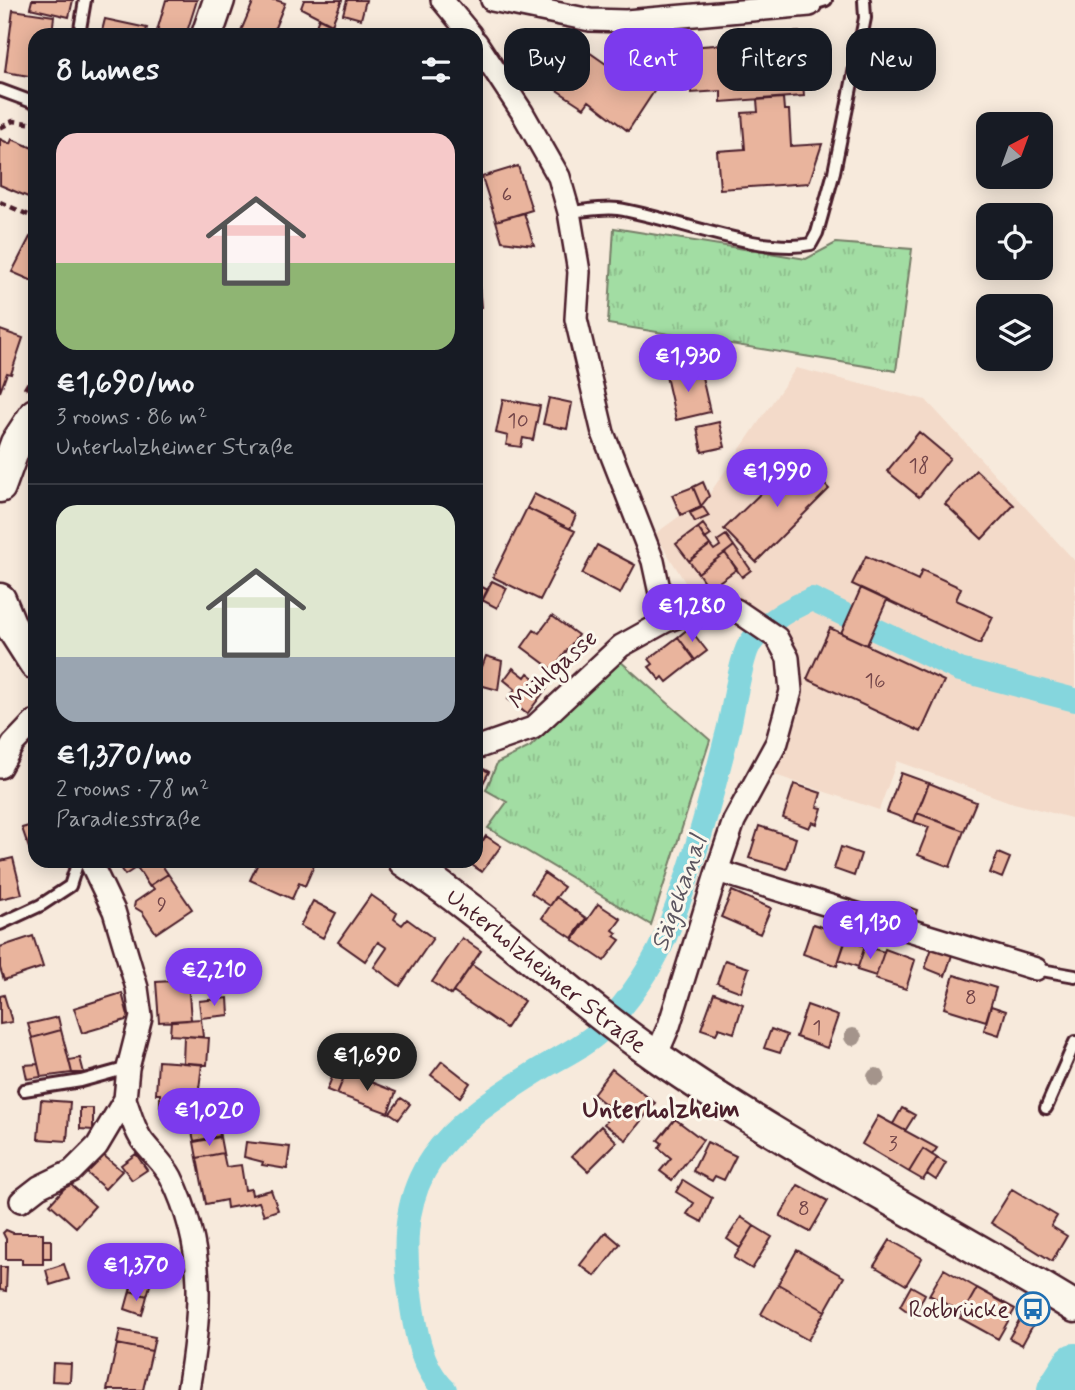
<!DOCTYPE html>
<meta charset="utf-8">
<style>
:root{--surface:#171b24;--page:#20242c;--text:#f1f3f6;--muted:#9ea1a6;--line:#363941;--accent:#7c3aed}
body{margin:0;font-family:Mynerve,sans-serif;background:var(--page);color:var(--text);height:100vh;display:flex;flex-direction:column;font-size:26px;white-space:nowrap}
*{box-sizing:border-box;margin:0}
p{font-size:23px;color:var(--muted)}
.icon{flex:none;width:38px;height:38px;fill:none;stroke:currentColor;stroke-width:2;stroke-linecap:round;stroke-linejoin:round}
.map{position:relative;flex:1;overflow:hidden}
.side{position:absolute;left:28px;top:28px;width:455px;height:840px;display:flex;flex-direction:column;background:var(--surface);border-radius:21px;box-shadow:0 4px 18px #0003}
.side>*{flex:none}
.banner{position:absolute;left:504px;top:28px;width:466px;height:63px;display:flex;gap:14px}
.needle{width:46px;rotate:41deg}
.buttons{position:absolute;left:976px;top:112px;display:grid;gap:14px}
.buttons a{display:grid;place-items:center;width:77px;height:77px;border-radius:14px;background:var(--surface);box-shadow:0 4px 18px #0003;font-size:35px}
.price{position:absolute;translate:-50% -60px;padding:0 16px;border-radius:24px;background:var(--accent);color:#fff;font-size:23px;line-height:46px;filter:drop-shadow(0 2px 4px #0008)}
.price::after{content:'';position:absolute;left:50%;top:42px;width:21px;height:16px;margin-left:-10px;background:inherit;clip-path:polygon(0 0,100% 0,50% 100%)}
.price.selected{background:#222;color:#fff}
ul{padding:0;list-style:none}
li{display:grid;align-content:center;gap:14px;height:371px;padding:0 28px}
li+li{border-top:2px solid var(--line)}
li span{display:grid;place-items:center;height:217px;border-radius:21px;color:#555}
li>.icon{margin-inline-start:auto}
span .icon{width:126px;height:126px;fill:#fffc;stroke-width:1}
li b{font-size:30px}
h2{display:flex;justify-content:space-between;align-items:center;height:84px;padding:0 28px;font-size:30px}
.chip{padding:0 24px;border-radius:21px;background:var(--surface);box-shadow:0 4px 18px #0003;font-size:24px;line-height:63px}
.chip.selected{background:var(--accent);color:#fff}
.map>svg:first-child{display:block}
.built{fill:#f3dac9}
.grass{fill:url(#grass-tufts);stroke:#767e67;stroke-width:2}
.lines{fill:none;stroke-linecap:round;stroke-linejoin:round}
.canal{stroke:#85d6dd;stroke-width:24}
.river{stroke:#85d6dd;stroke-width:44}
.building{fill:#e9b49d;stroke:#4a1f2b;stroke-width:2}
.lane-casing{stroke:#4a1f2b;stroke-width:16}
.street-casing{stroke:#4a1f2b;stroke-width:26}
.secondary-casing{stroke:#4a1f2b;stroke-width:35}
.path{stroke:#4a1f2b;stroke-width:4.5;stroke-dasharray:7 5;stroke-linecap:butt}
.lane{stroke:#fbf7ec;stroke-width:10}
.street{stroke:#fbf7ec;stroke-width:21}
.secondary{stroke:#fbf7ec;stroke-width:30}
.tree{fill:#a4948b}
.labels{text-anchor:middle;stroke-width:6;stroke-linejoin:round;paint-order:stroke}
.number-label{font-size:21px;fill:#724448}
.street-label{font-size:24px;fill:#4a1f2b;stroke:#fbf7ec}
.poi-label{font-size:24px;fill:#4a1f2b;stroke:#fbf7ec;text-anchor:end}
.water-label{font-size:26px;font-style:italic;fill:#5c5660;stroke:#fbf7ec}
.neighbourhood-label{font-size:26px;font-weight:bold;fill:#4a1f2b;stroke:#fbf7ec}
</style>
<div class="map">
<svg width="1075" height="1390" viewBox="0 0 1075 1390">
<defs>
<pattern id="grass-tufts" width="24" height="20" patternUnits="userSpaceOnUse" patternTransform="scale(1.75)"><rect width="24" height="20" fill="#a2dda3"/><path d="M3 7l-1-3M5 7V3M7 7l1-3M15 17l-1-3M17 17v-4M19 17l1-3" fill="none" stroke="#8dbd8c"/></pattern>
</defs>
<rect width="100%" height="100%" fill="#f7eadc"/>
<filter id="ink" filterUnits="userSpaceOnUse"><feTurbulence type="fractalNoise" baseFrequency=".0143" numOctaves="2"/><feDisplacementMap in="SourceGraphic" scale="14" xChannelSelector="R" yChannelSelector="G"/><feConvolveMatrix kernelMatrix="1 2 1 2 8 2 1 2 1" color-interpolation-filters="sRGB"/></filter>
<g filter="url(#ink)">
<path class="built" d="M796,368L926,400L1075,561V819L1010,802L897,761L879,810L772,774L796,716L800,672L791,641L761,614L734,601L698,603L655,534L681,515L701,506Z"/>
<path class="grass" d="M614,228L806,259L836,243L912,249L896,371L608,324Z
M620,661L710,740L651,925L488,828L507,802L486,790L497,763L530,747Z"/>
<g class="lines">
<path class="canal" d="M445,1390C420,1367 414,1325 410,1293C392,1171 444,1129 539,1070C558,1058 585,1046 601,1030C630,1000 655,964 670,925C695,861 712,794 729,727C733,709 741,659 749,645C764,623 788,609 812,599L960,670L1075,700"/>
<path class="river" d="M1059,1390L1075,1365"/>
</g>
<path class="building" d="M32,0H73L69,17L30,8Z
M166,0H197L186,35L157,31Z
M254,0H276L285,3L272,35L240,33Z
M304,0H342L332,24L301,8Z
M347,0H366L361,19L343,14Z
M13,10L54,16L52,35H35V77L5,72Z
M319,18L339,28L337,35H326L315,29Z
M105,19L147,28L145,35H101Z
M799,32L804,96L721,102V91L691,93L688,47L773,41V34Z
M632,37L672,64L628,131L589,101L584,108L555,89L583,48L606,64L610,59L607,49L612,43L622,41L627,45Z
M822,67L823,81L807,82L806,68Z
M783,98L784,110H789L791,146L822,144L809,183L720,189L717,151L745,149L742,113L758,112L757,100Z
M0,139L10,144L12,139L35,149V200L0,185Z
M518,166L532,210L496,221L482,177Z
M524,213L534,245L502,241L496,221Z
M30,237L35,240V282L12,272Z
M476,252L481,307H476Z
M0,330L23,338L11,374L7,373L0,392Z
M700,368L710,412L676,420L666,376Z
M549,398L572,403L567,429L543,424Z
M503,399L540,406L533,440L523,438L521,447L506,445L508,436L496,433Z
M719,422L725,447L702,452L697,427Z
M919,432L950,458L919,497L887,471Z
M798,457L829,489L756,562L724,529Z
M976,470L1014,505L982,539L945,504Z
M703,482L709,496L701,506L693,487Z
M693,487L701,506L681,515L672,495Z
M534,494L576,515L570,529L527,508Z
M703,507L709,516L695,522L690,513Z
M527,508L575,531L540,600L493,577Z
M703,524L711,535L705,539L698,528Z
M698,528L710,545L689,561L676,544Z
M726,535L734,546L698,573L689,561L710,545L714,550L720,546L717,541Z
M597,545L635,565L620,594L582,574Z
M734,546L751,570L742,577L725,553Z
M725,553L737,569L709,589L698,573Z
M866,556L918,580L922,570L961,588L956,600L993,617L980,644L852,584Z
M492,581L507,588L497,608L482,600Z
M476,584L488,590L476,613Z
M861,588L887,600L867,645L841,633Z
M552,616L578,635L553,670L522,647L534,630L539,633Z
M689,628L707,651L695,660L678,637Z
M830,628L944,681L921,732L807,679Z
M678,637L695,660L667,682L663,677L660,680L649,667L653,664L649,659Z
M486,656L502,661L498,690L476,684Z
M513,668L525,677L528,673L547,688L527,714L508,699L515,689L504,680Z
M476,765L489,772L476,796Z
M901,773L929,783L914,822L887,812Z
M929,783L976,802L964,831L917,813Z
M794,784L821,793L817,807L822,808L817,824L812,822L809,828L783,818Z
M917,813L964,831L950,867L918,855L929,827L914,822Z
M35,824V859L33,860L22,828Z
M759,826L796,838L787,869L749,858Z
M486,836L501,846L482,872L466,861H476V838L482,842Z
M841,847L861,854L854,876L834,869Z
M998,853L1010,858L1002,878L990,873Z
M13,858L22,894L0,899V861Z
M115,861H146L125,875Z
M146,861H159L168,874L149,886L137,867Z
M259,861H316L305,886L299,883L292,899L250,880Z
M544,873L564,887L550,906L531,893Z
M168,874L192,909L156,933L142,912L134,907L135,902L154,889L151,885Z
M732,891L771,908L760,934L721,917Z
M371,895L397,913L394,919L402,925L407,919L433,938L400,986L374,967L387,948L378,942L365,961L338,942Z
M556,897L586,918L572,938L542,918Z
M313,901L336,913L323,938L300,926Z
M898,903L917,910L914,920L895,914Z
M598,904L621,919L613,930L617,933L614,936L620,940L604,961L573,940Z
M813,924L847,935L837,966L803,954Z
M33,936L43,967L4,980L0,968V947Z
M462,938L481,951L451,995L432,982Z
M846,940L865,946L858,967L839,960Z
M865,946L884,952L876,976L857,970Z
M932,948L952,955L945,976L925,968Z
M885,949L915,960L906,989L875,979Z
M725,960L749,968L741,992L717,983Z
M472,965L524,1001L506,1028L453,992Z
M954,975L996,988L986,1021L944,1008Z
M188,980L191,1020L159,1022L156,982Z
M122,993L129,1019L82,1033L74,1008Z
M714,993L743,1004L734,1033L719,1028L716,1034L701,1029Z
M4,995L12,1022L0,1024V996Z
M228,998L229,1015L201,1018L199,1001Z
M807,1005L838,1016L827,1048L796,1037Z
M991,1006L1006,1011L999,1035L984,1030Z
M58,1017L61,1030L32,1038L28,1024Z
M201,1019L203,1037L170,1035L171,1021Z
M771,1029L787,1035L780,1053L764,1048Z
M61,1030L72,1073L41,1077L32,1038Z
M184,1036L209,1038L207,1065L183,1063Z
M80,1058L84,1073H72L69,1060Z
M158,1061L202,1064L196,1114L178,1113L179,1108L160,1107V1094H156Z
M442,1061L470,1083L460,1097L431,1075Z
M38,1064L41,1077L27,1079L24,1065Z
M612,1069L655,1103L626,1140L604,1124L611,1115L607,1111L610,1108L593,1094Z
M335,1070L345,1074L337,1094L327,1090Z
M346,1072L396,1092L388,1113L337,1094Z
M401,1098L410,1104L399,1119L390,1113Z
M41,1100L70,1102L67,1141L38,1139Z
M80,1108H93V1130L80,1129Z
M902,1108L915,1115L905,1131L893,1124Z
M878,1116L937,1148L932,1155L923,1149L909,1172L862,1144Z
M675,1119L703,1140L672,1180L660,1171L671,1158L659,1148L662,1143L658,1140Z
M217,1122L220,1136L194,1141L191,1127Z
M601,1126L617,1142L588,1171L572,1156Z
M220,1137L223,1153L197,1158L194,1142Z
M246,1142L290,1147L287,1169L262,1165L263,1162L244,1157Z
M707,1142L736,1156L724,1180L715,1176L712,1181L693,1171Z
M923,1149L937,1158L923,1180L909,1172Z
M223,1153L226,1167L241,1165L245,1190L251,1189L252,1195L271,1190L278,1210L264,1215L259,1202L227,1208L226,1200L206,1204L197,1158Z
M102,1154L122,1171L105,1189L86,1172Z
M136,1154L147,1170L132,1180L121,1165Z
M937,1158L946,1163L936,1180L927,1174Z
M683,1180L712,1198L702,1222L687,1214L694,1203L676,1192Z
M69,1183L95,1206L76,1227L50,1204Z
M798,1185L828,1201L810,1232L780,1216Z
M1012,1189L1057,1216L1051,1226L1067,1236L1052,1261L991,1223Z
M741,1217L754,1226L740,1248L727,1239Z
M754,1226L772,1237L752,1269L734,1258Z
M6,1230L13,1233H43V1264H22V1259H6V1239L3,1233Z
M606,1232L620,1244L595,1276L580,1265Z
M43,1240H51V1258H43Z
M890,1240L922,1258L906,1285L874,1266Z
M797,1250L844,1277L825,1311L778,1284Z
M64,1264L69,1279L50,1285L46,1270Z
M0,1267H7L6,1291L0,1290Z
M136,1267L155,1269L152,1278L135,1273Z
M944,1269L977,1288L963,1313L929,1295Z
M135,1273L152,1278L147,1296L130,1291Z
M778,1284L825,1311L808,1340L761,1314Z
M911,1286L925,1294L914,1316L900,1306Z
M977,1288L1015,1309L998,1339L960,1318Z
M130,1291L147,1296L142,1315L125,1309Z
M1021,1317L1033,1325L1022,1345L1009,1338Z
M120,1330L155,1337L152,1351L117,1344Z
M117,1344L152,1351L143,1390H107Z
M53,1363L71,1364L70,1382L52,1381Z"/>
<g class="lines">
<defs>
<path id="lane" d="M810,5L826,0
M79,35L85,0
M0,90L35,103
M569,212C585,211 603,207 618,209C671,217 760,255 811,244L817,233L834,172L865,18L864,0
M0,924L41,905L70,886L78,861
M1036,969L1075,976
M24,1090L81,1081L128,1068
M1046,1108L1075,1042"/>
<path id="street" d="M442,0L471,35
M492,0L590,20L626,21L810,5
M476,42L522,112L559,177L569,212L579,272L576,319L603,433L653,561L666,621
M476,748L533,728L621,646L666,621L692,612L736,610L777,638L788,658L791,691L777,742L734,821L717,871
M0,767L13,744L34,722
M656,1056L669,1026L717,871L1036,969
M125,1099C130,1113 133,1126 141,1139C150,1152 163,1162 171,1177C207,1250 201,1312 188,1390
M21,1201L39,1187L72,1171L97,1146L125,1099L128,1068L141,1017L137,988L114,911L90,861"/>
<g id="secondary">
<path d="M207,35L219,0"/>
<path d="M0,487L16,443L35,414"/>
<path d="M0,599L12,628L35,664"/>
<path id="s1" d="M404,861C493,920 568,995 656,1056C789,1149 936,1222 1075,1307"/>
</g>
</defs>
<use href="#lane" class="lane-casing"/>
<use href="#street" class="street-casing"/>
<use href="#secondary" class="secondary-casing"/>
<path class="path" d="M0,128L13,121L35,124
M0,202L35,218
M25,389L35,372"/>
<use href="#lane" class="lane"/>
<use href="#street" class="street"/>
<use href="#secondary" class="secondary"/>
</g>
<g class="tree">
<circle cx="853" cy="1037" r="9"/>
<circle cx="876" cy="1077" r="9"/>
</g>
</g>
<defs>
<symbol id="bus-ring" viewBox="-11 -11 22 22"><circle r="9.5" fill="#fbf7ec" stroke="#1f6fb2" stroke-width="1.5"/><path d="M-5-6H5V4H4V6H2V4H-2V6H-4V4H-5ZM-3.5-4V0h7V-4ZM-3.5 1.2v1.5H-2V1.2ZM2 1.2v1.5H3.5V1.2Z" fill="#1f6fb2"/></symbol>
</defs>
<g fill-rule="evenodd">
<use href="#bus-ring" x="1014" y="1290" width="38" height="38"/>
</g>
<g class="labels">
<g class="number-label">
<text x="507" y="201">6</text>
<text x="518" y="427">10</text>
<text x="919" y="472">18</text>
<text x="875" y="687">16</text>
<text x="162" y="911">9</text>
<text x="971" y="1004">8</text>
<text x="817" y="1034">1</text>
<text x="893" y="1150">3</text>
<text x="804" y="1215">8</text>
</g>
<g class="street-label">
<text transform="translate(553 669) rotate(-41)" y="8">Mühlgasse</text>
<text dy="8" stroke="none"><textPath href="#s1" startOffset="180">Unterholzheimer Straße</textPath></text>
</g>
<g class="poi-label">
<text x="1009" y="1317">Rotbrücke</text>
</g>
<g class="water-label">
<text transform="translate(678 893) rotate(-70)" y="9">Sägekanal</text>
</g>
<g class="neighbourhood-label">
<text x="661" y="1117">Unterholzheim</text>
</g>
</g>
</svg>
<div class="buttons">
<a><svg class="needle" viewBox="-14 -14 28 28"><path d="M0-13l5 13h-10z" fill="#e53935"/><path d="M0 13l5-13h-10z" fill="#9ea1a6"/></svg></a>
<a><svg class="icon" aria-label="locate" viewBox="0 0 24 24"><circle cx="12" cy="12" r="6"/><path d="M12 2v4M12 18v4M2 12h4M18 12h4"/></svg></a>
<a><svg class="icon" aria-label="layers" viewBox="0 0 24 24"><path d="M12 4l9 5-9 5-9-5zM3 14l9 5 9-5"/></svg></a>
</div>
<b class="price" style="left:688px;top:394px">€1,930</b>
<b class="price" style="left:777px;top:509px">€1,990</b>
<b class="price" style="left:692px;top:644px">€1,280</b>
<b class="price" style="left:870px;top:961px">€1,130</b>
<b class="price" style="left:214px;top:1008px">€2,210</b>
<b class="price selected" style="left:367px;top:1093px">€1,690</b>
<b class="price" style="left:209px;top:1148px">€1,020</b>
<b class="price" style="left:136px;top:1303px">€1,370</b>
<div class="banner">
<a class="chip">Buy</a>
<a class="chip selected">Rent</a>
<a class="chip">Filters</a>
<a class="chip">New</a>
</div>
<section class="side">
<h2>8 homes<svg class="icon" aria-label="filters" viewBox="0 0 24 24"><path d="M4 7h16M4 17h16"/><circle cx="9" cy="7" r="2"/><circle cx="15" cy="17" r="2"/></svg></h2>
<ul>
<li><span style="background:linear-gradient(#f6c9c9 60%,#8fb573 0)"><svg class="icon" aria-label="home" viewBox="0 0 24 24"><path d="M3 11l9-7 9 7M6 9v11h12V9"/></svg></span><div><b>€1,690/mo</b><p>3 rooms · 86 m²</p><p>Unterholzheimer Straße</p></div></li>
<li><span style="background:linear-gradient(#dfe7d0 70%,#9aa5b1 0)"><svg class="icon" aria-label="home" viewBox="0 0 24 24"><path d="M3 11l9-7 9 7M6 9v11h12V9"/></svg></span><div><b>€1,370/mo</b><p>2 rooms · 78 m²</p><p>Paradiesstraße</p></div></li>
</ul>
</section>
</div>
